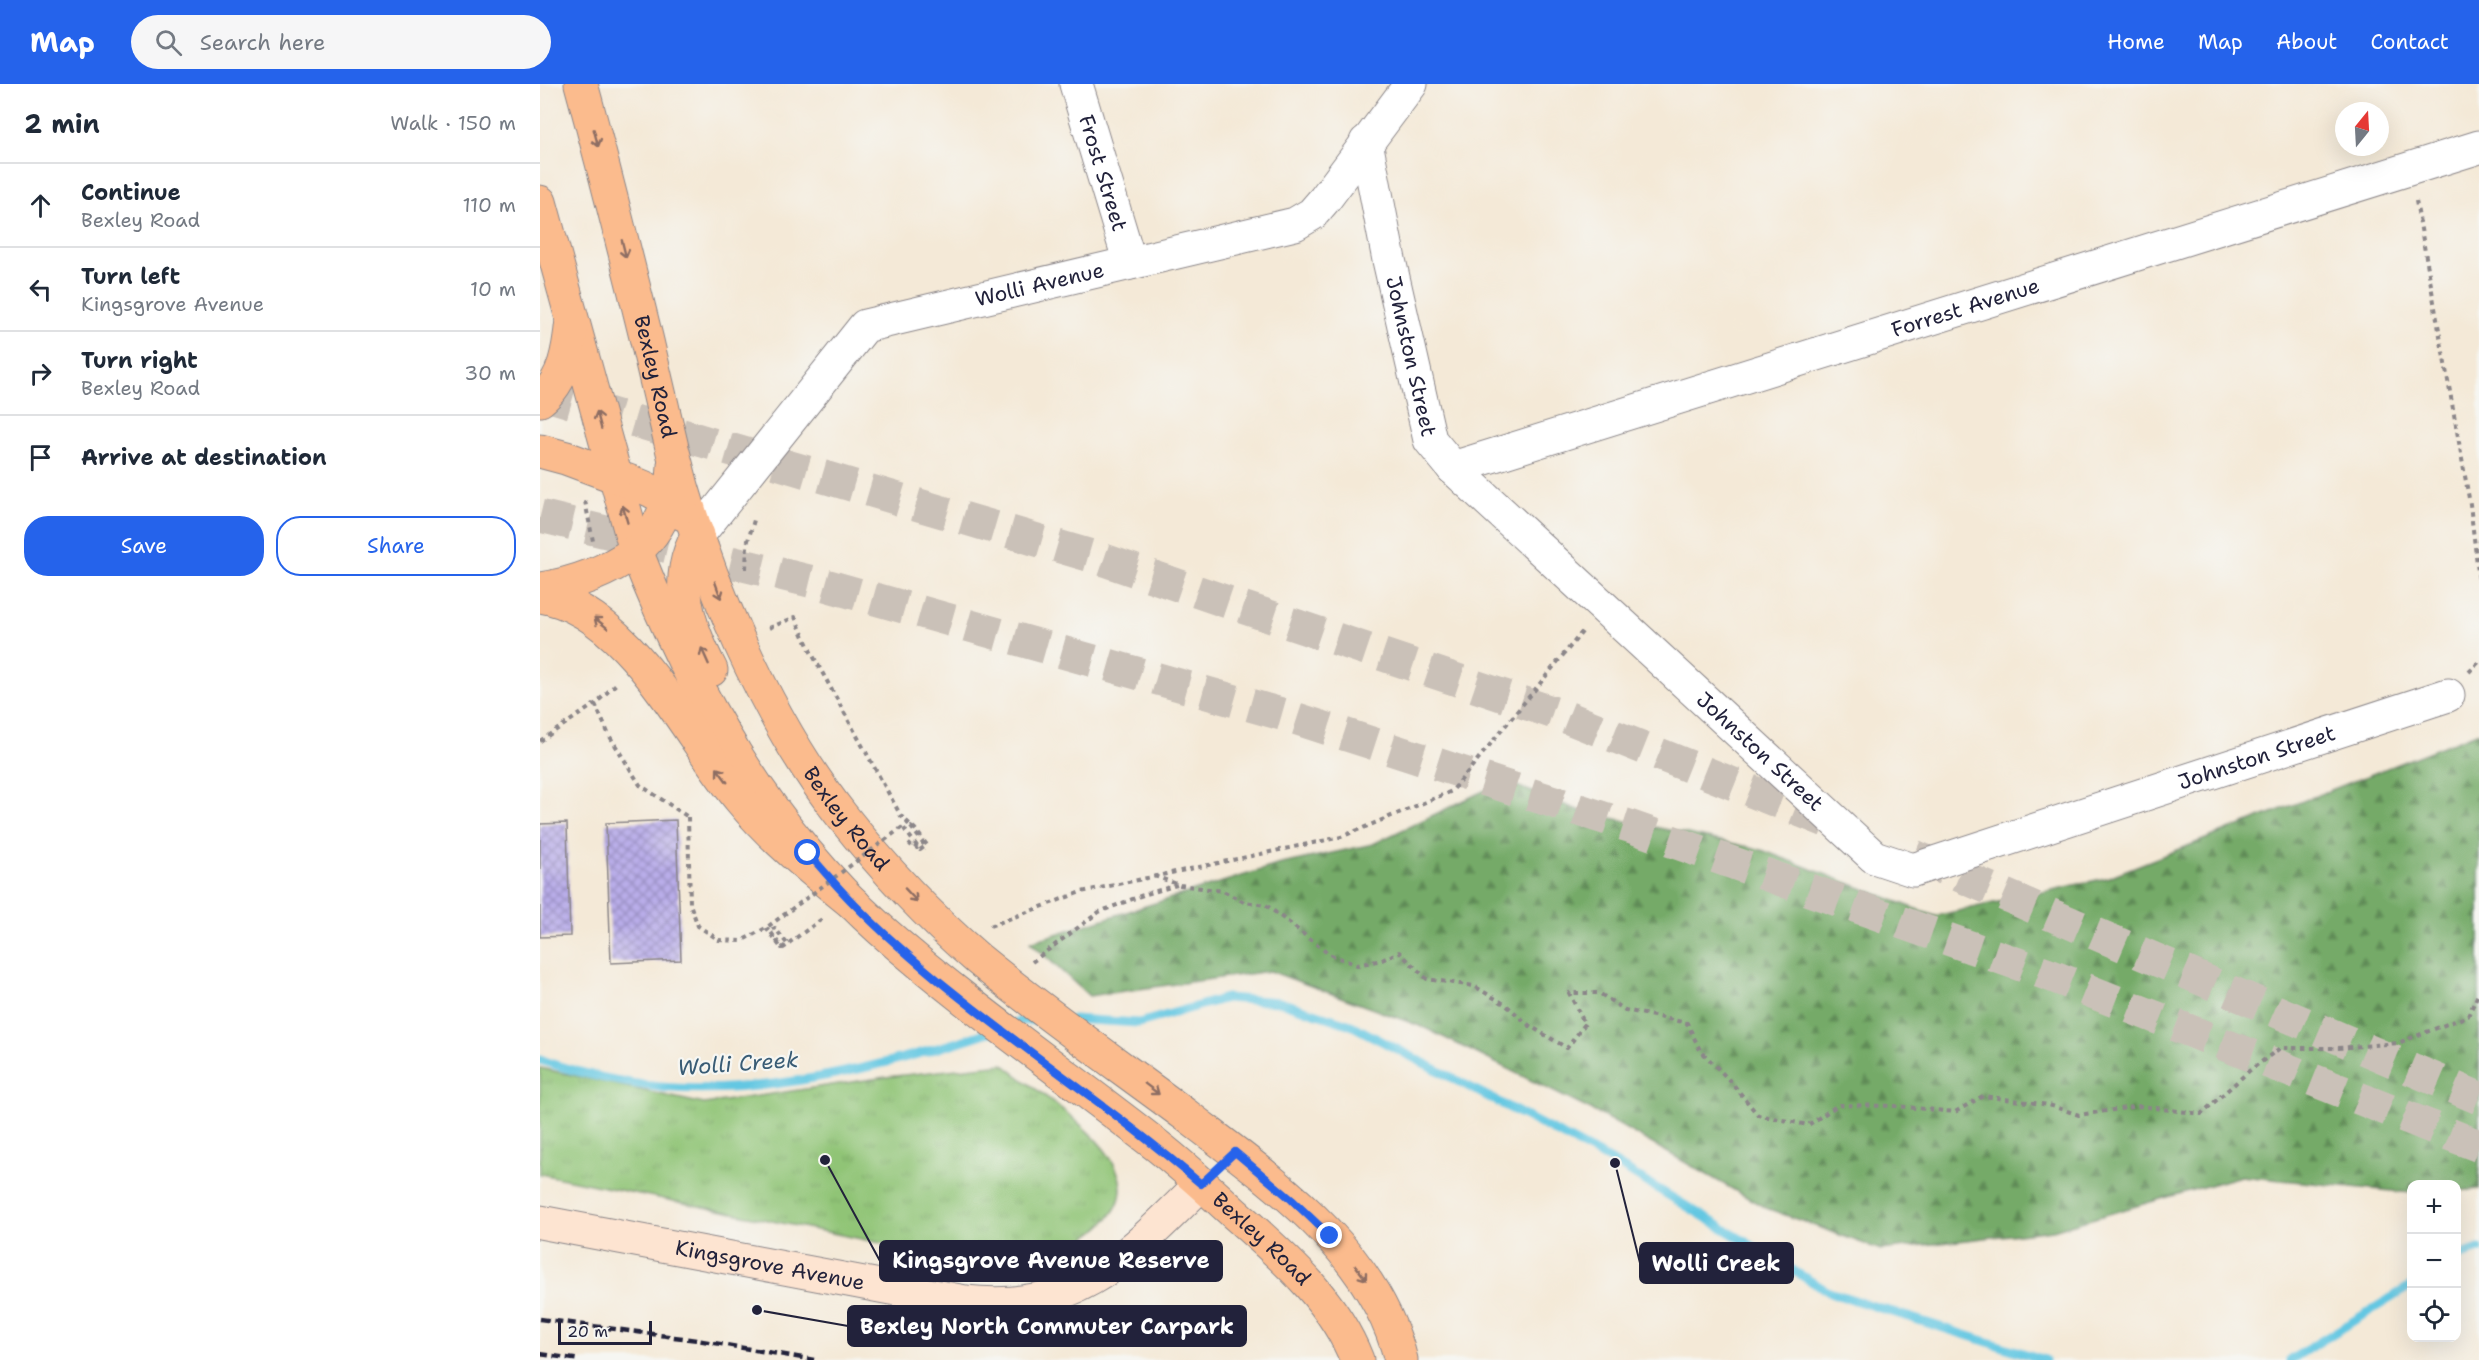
<!DOCTYPE html>
<html lang="en">
<head>
<meta charset="utf-8">
<style>
	body { margin:0; font-family:"Shantell Sans",sans-serif; background:#f6f6f7; color:#1f2937 }
	.controls { position:absolute; right:18px; bottom:18px; display:grid; overflow:hidden; border-radius:12px; box-shadow:0 6px 24px #0002 }
	.controls button { width:54px; height:54px; display:grid; place-items:center; padding:0; border:0; border-bottom:2px solid #e0e1e3; background:#fff; color:#1f2937; font:30px sans-serif }
	.compass { position:absolute; left:1795px; top:18px; width:54px; height:54px; border-radius:50%; background:#fff; box-shadow:0 6px 24px #0002; rotate:18deg }
	.scale { position:absolute; left:18px; bottom:15px; width:94px; box-sizing:border-box; padding-left:6px; border:3px solid #22223b; border-top:0; font-size:16px; line-height:21px; white-space:nowrap; color:#22223b; -webkit-text-stroke:4px #f6f6f2; paint-order:stroke }
	.stop { position:absolute; width:18px; height:18px; margin:-14px; border:4px solid #2563eb; border-radius:50%; background:#fff }
	.stop.end { background:#2563eb; border-color:#fff; box-shadow:0 2px 6px #0008 }
	.list { margin:0; padding:0; list-style:none }
	h2 { display:flex; justify-content:space-between; align-items:center; height:78px; margin:0; padding:0 24px; font-size:26px }
	h2 small { font-size:20px; font-weight:400; color:#747a83 }
	.list li { display:grid; grid-template-columns:39px 1fr auto; gap:18px; align-items:center; box-sizing:border-box; height:84px; padding:0 24px; border-top:2px solid #e0e1e3 }
	.list b { display:block; font-size:22px; white-space:nowrap }
	.list p { margin:0; font-size:20px; white-space:nowrap; color:#747a83 }
	.list em { font-size:20px; font-style:normal; color:#747a83 }
	.actions { display:flex; gap:12px; padding:18px 24px }
	.actions a { flex:1; padding:14px 0; border:2px solid #2563eb; border-radius:24px; text-align:center; font-size:21px; color:#2563eb }
	.actions .main { background:#2563eb; color:#fff }
	.icon { flex:none; width:33px; height:33px; fill:none; stroke:currentColor; stroke-width:2; stroke-linecap:round; stroke-linejoin:round }
	.map { position:relative; flex:none; width:1939px; height:1276px; overflow:hidden }
	header { display:flex; align-items:center; gap:36px; box-sizing:border-box; height:84px; padding:0 30px; background:#2563eb; color:#fff }
	header strong { font-size:28px }
	nav { display:flex; gap:33px; margin-inline-start:auto; font-size:21px }
	.search { width:420px; height:54px; background:#f6f6f7; display:flex; align-items:center; gap:15px; box-sizing:border-box; padding:0 21px; border-radius:33px; color:#747a83; font-size:22px }
	main { display:flex }
	aside { flex:1; background:#fff }
	.map>svg:first-child { display:block }
</style>
</head>
<body>
<header>
<strong>Map</strong>
<div class="search"><svg class="icon" aria-label="search" viewBox="0 0 24 24"><circle cx="10" cy="10" r="6"/><path d="M15 15l6 6"/></svg>Search here</div>
<nav><a>Home</a><a>Map</a><a>About</a><a>Contact</a></nav>
</header>
<main>
<aside>
<h2>2 min<small>Walk · 150 m</small></h2>
<ul class="list">
<li><svg class="icon" aria-label="ahead" viewBox="0 0 24 24"><path d="M12 20V5M6 11l6-6 6 6"/></svg><div><b>Continue</b><p>Bexley Road</p></div><em>110 m</em></li>
<li><svg class="icon" aria-label="left" viewBox="0 0 24 24"><path d="M17 20v-9H6M10 6l-5 5 5 5"/></svg><div><b>Turn left</b><p>Kingsgrove Avenue</p></div><em>10 m</em></li>
<li><svg class="icon" aria-label="right" viewBox="0 0 24 24"><path d="M7 20v-9h11M14 6l5 5-5 5"/></svg><div><b>Turn right</b><p>Bexley Road</p></div><em>30 m</em></li>
<li><svg class="icon" aria-label="arrive" viewBox="0 0 24 24"><path d="M6 21V4h12l-3 4 3 4H6"/></svg><div><b>Arrive at destination</b></div></li>
</ul>
<div class="actions"><a class="main">Save</a><a>Share</a></div>
</aside>
<div class="map">
<svg width="1939" height="1276" viewBox="0 0 1939 1276">
	<defs>
		<pattern id="forest-firs" width="22" height="20" patternUnits="userSpaceOnUse" patternTransform="scale(1.5)"><rect width="22" height="20" fill="#74aa67"/><path d="M5 1l3.5 6h-7zM16 11l3.5 6h-7z" fill="#5f8a56"/></pattern>
		<pattern id="park-tufts" width="24" height="20" patternUnits="userSpaceOnUse" patternTransform="scale(1.5)"><rect width="24" height="20" fill="#90c476"/><path d="M3 7l-1-3M5 7V3M7 7l1-3M15 17l-1-3M17 17v-4M19 17l1-3" fill="none" stroke="#7ca867"/></pattern>
		<pattern id="building-cross-hatch" width="8" height="8" patternUnits="userSpaceOnUse" patternTransform="scale(1.5)"><rect width="8" height="8" fill="#b9ade9"/><path d="M0 0l8 8M0 8l8-8" fill="none" stroke="#968cbe"/></pattern>
	</defs>
	<rect width="100%" height="100%" fill="#f6f6f2"/>
	<filter id="ink" filterUnits="userSpaceOnUse"><feTurbulence type="fractalNoise" baseFrequency=".0167" numOctaves="2"/><feDisplacementMap in="SourceGraphic" scale="12" xChannelSelector="R" yChannelSelector="G"/><feConvolveMatrix kernelMatrix="1 2 1 2 8 2 1 2 1" color-interpolation-filters="sRGB"/></filter>
	<filter id="wash" filterUnits="userSpaceOnUse"><feTurbulence type="fractalNoise" baseFrequency=".008" numOctaves="4" result="noise"/><feDisplacementMap in="SourceGraphic" scale="24" xChannelSelector="R" yChannelSelector="G"/><feGaussianBlur stdDeviation="1.35" result="paint"/><feColorMatrix in="noise" values="0 0 0 0 0 0 0 0 0 0 0 0 0 0 0 0 0 1.4 0 .05"/><feComposite in="paint" operator="in"/></filter>
	<g filter="url(#wash)">
		<rect width="100%" height="100%" fill="#f4e9d7"/>
		<!-- forest -->
		<path fill="url(#forest-firs)" stroke="#4b6651" stroke-width="1.5" d="M1939 648V1105L1917 1107 1916 1100H1872L1871 1109 1701 1092 1513 1146 1341 1166 1226 1124 1063 1032 885 944 730 887 549 912 490 858 737 781 833 760 964 697 1043 728 1219 765 1395 832 1566 794Z"/>
		<!-- park -->
		<path fill="url(#park-tufts)" stroke="#597358" stroke-width="1.5" d="M463 980C495 1006 538 1033 564 1065 593 1102 583 1127 548 1152 537 1161 522 1170 508 1174 484 1180 459 1179 435 1178L0 1090V984L164 1020 346 993Z"/>
		<g fill="none" stroke-linecap="round" stroke-linejoin="round">
			<!-- stream -->
			<g stroke="#64c7e2" stroke-width="9">
				<path d="M533 935 599 939 686 914 740 918 811 941 1075 1079 1289 1208 1505 1276"/>
				<path d="M471 941 481 937 501 936"/>
				<path d="M0 976C39 989 79 999 120 1003 227 1013 351 981 452 947"/>
				<path d="M1916 1173 1939 1165"/>
				<path d="M1750 1276 1872 1201"/>
			</g>
		</g>
		<g id="blocks">
			<!-- building -->
			<g fill="url(#building-cross-hatch)">
				<path d="M136 736 141 876 71 879 66 739Z"/>
				<path d="M27 739 30 852 0 853V740Z"/>
			</g>
		</g>
	</g>
	<g filter="url(#ink)">
		<use href="#blocks" fill-opacity="0" stroke="#8b8689" stroke-width="1.5"/>
		<g fill="none" stroke-linecap="round" stroke-linejoin="round">
			<!-- highway-tunnel -->
			<g stroke="#cac1b8" stroke-width="33" stroke-dasharray="33 16" stroke-linecap="butt">
				<path d="M0 309 558 474 1026 633 1301 743"/>
				<path d="M0 432 282 500 745 631 949 697 1089 742 1512 892 1939 1062"/>
				<path d="M1374 772 1939 1014"/>
			</g>
			<defs>
				<g id="street">
					<path id="s1" d="M536 0 590 179"/>
					<path id="s2" d="M826 58 849 176 890 356 913 384 1334 773 1373 786 1908 611"/>
					<path id="s3" d="M913 384 1939 63"/>
					<path id="s4" d="M158 451 325 242 755 140 772 130 785 115 871 0"/>
				</g>
				<g id="secondary">
					<path id="s5" d="M0 1138 425 1218C537 1231 588 1172 661 1100"/>
				</g>
				<g id="primary">
					<path id="s6" d="M41 0C64 84 85 168 106 253 115 291 124 330 133 368 162 487 226 636 302 732 343 784 388 832 438 875 505 930 577 980 647 1032 732 1097 834 1166 861 1276"/>
					<path id="s7" d="M0 118 96 467C153 611 224 740 340 845 427 922 523 988 615 1060 642 1081 668 1105 694 1129 742 1172 793 1214 817 1276"/>
					<path d="M74 392C101 401 124 410 143 430"/>
					<path d="M158 451C132 496 148 542 171 586"/>
					<path d="M96 467C122 444 133 415 134 381"/>
				</g>
				<g id="highway">
					<path d="M0 316C25 297 29 265 32 236"/>
					<path d="M0 367 26 374 74 392"/>
					<path d="M0 505C34 500 68 487 96 467"/>
					<path d="M0 512C89 525 146 651 200 715 233 755 273 787 314 820"/>
				</g>
			</defs>
			<!-- street casing -->
			<use href="#street" stroke="#8b8689" stroke-width="35"/>
			<!-- secondary casing -->
			<use href="#secondary" stroke="#8b8689" stroke-width="35"/>
			<!-- primary casing -->
			<use href="#primary" stroke="#8b8689" stroke-width="35"/>
			<!-- highway casing -->
			<use href="#highway" stroke="#8b8689" stroke-width="35"/>
			<!-- path -->
			<g stroke="#8b8689" stroke-width="4" stroke-dasharray="4.5 4.5" stroke-linecap="butt">
				<path d="M1876 117 1930 420 1939 497"/>
				<path d="M45 417 53 457"/>
				<path d="M206 485 207 460 214 436"/>
				<path d="M229 544 255 533 271 568 361 732 375 745 387 761 380 766 365 746 371 743 383 759 377 764 372 759 369 762"/>
				<path d="M1929 588 1939 578"/>
				<path d="M55 620 69 651 100 701 148 733"/>
				<path d="M0 657 55 620 76 600"/>
				<path d="M614 792 640 801 683 807 704 818 726 821 789 870 817 881 842 876 859 868 887 895 934 902 966 921 990 942 1027 964 1045 940 1029 909H1059L1085 926 1147 939 1160 966 1192 999 1218 1031 1268 1041 1298 1021 1356 1022 1415 1028 1443 1012 1509 1021 1539 1031 1600 1022 1661 1030 1709 987 1740 964H1798L1858 959 1928 932 1939 908"/>
				<path d="M450 842 541 808 801 753 912 707 1042 548"/>
				<path d="M226 844 242 865 248 861 235 844 230 847 242 864 282 835"/>
				<path d="M492 878 559 828 603 811 637 801"/>
			</g>
			<!-- street -->
			<use href="#street" stroke="#fff" stroke-width="33"/>
			<!-- secondary -->
			<use href="#secondary" stroke="#fde4d1" stroke-width="33"/>
			<!-- primary -->
			<use href="#primary" stroke="#fbbb8d" stroke-width="33"/>
			<!-- highway -->
			<use href="#highway" stroke="#fbbb8d" stroke-width="33"/>
			<!-- rail -->
			<g stroke="#22223b" stroke-width="4.5" stroke-dasharray="9 4.5" stroke-linecap="butt">
				<path d="M0 1235 157 1256 274 1276"/>
				<path d="M0 1270 40 1276"/>
			</g>
			<!-- path-bridge -->
			<path stroke="#8b8689" stroke-width="4" stroke-dasharray="4.5 4.5" stroke-linecap="butt" d="M148 733 150 820 158 842 179 856 201 857 226 844 368 739"/>
		</g>
		<!-- one-way arrows -->
		<defs><path id="oneway-shaft" d="M-6 0H5M1.5-3L5.5 0L1.5 3" fill="none" stroke-width="1.6" stroke-linecap="round" stroke-linejoin="round" transform="scale(1.5)"/></defs>
		<g stroke="#8e6e64">
			<use href="#oneway-shaft" transform="translate(56 54) rotate(75)"/>
			<use href="#oneway-shaft" transform="translate(84 165) rotate(76)"/>
			<use href="#oneway-shaft" transform="translate(59 336) rotate(-105)"/>
			<use href="#oneway-shaft" transform="translate(85 430) rotate(-106)"/>
			<use href="#oneway-shaft" transform="translate(178 506) rotate(70)"/>
			<use href="#oneway-shaft" transform="translate(61 539) rotate(-141)"/>
			<use href="#oneway-shaft" transform="translate(165 572) rotate(-114)"/>
			<use href="#oneway-shaft" transform="translate(182 691) rotate(-126)"/>
			<use href="#oneway-shaft" transform="translate(371 811) rotate(47)"/>
			<use href="#oneway-shaft" transform="translate(612 1005) rotate(37)"/>
			<use href="#oneway-shaft" transform="translate(821 1189) rotate(54)"/>
		</g>
	</g>
	<g fill="none" stroke-linecap="round" stroke-linejoin="round" filter="url(#ink)">
		<!-- route -->
		<path stroke="#2563eb" stroke-width="8" d="M268 769C283 786 298 804 314 820 416 924 550 1004 661 1100L695 1068 752 1116 790 1152"/>
	</g>
	<g text-anchor="middle" stroke-width="4.5" stroke-linejoin="round" paint-order="stroke">
		<!-- street labels -->
		<g font-size="21" fill="#22223b" stroke="#f6f6f2">
			<text dy="7" stroke="none"><textPath href="#s1" startOffset="93">Frost Street</textPath></text>
			<text dy="7" stroke="none"><textPath href="#s4" startOffset="447">Wolli Avenue</textPath></text>
			<text dy="7" stroke="none"><textPath href="#s3" startOffset="537">Forrest Avenue</textPath></text>
			<text dy="7" stroke="none"><textPath href="#s2" startOffset="219">Johnston Street</textPath></text>
			<text dy="7" stroke="none"><textPath href="#s6" startOffset="302">Bexley Road</textPath></text>
			<text dy="7" stroke="none"><textPath href="#s2" startOffset="759">Johnston Street</textPath></text>
			<text dy="7" stroke="none"><textPath href="#s2" startOffset="1317">Johnston Street</textPath></text>
			<text dy="7" stroke="none"><textPath href="#s6" startOffset="788">Bexley Road</textPath></text>
			<text dy="7" stroke="none"><textPath href="#s7" startOffset="1308">Bexley Road</textPath></text>
			<text dy="7" stroke="none"><textPath href="#s5" startOffset="234">Kingsgrove Avenue</textPath></text>
		</g>
		<!-- water labels -->
		<g font-size="22" font-style="italic" fill="#395c75" stroke="#f6f6f2">
			<text transform="translate(198 979) rotate(-4)" y="8">Wolli Creek</text>
		</g>
	</g>
	<!-- callouts -->
	<path fill="none" stroke="#22223b" stroke-width="2" d="M285 1076L340 1177M1075 1079L1100 1179M217 1226L308 1242"/>
	<g fill="#22223b" stroke="#f6f6f2" stroke-width="2">
		<circle cx="285" cy="1076" r="6"/>
		<circle cx="1075" cy="1079" r="6"/>
		<circle cx="217" cy="1226" r="6"/>
	</g>
	<g fill="#22223b" stroke="#22223b" stroke-width="2">
		<rect x="340" y="1157" width="342" height="40" rx="6"/>
		<rect x="1100" y="1159" width="153" height="40" rx="6"/>
		<rect x="308" y="1222" width="398" height="40" rx="6"/>
	</g>
	<g font-size="22" text-anchor="middle" font-weight="bold" fill="#fff">
		<text x="511" y="1184">Kingsgrove Avenue Reserve</text>
		<text x="1176" y="1187">Wolli Creek</text>
		<text x="507" y="1250">Bexley North Commuter Carpark</text>
	</g>
</svg>
<div class="controls">
<button>+</button>
<button>−</button>
<button><svg class="icon" aria-label="locate" viewBox="0 0 24 24"><circle cx="12" cy="12" r="6"/><path d="M12 2v4M12 18v4M2 12h4M18 12h4"/></svg></button>
</div>
<svg class="compass" viewBox="-18 -18 36 36"><path d="M0-13l5 13h-10z" fill="#e53935"/><path d="M0 13l5-13h-10z" fill="#747a83"/></svg>
<div class="scale">20 m</div>
<div class="stop" style="left:268px;top:769px"></div>
<div class="stop end" style="left:790px;top:1152px"></div>
</div>
</main>
</body>
</html>
